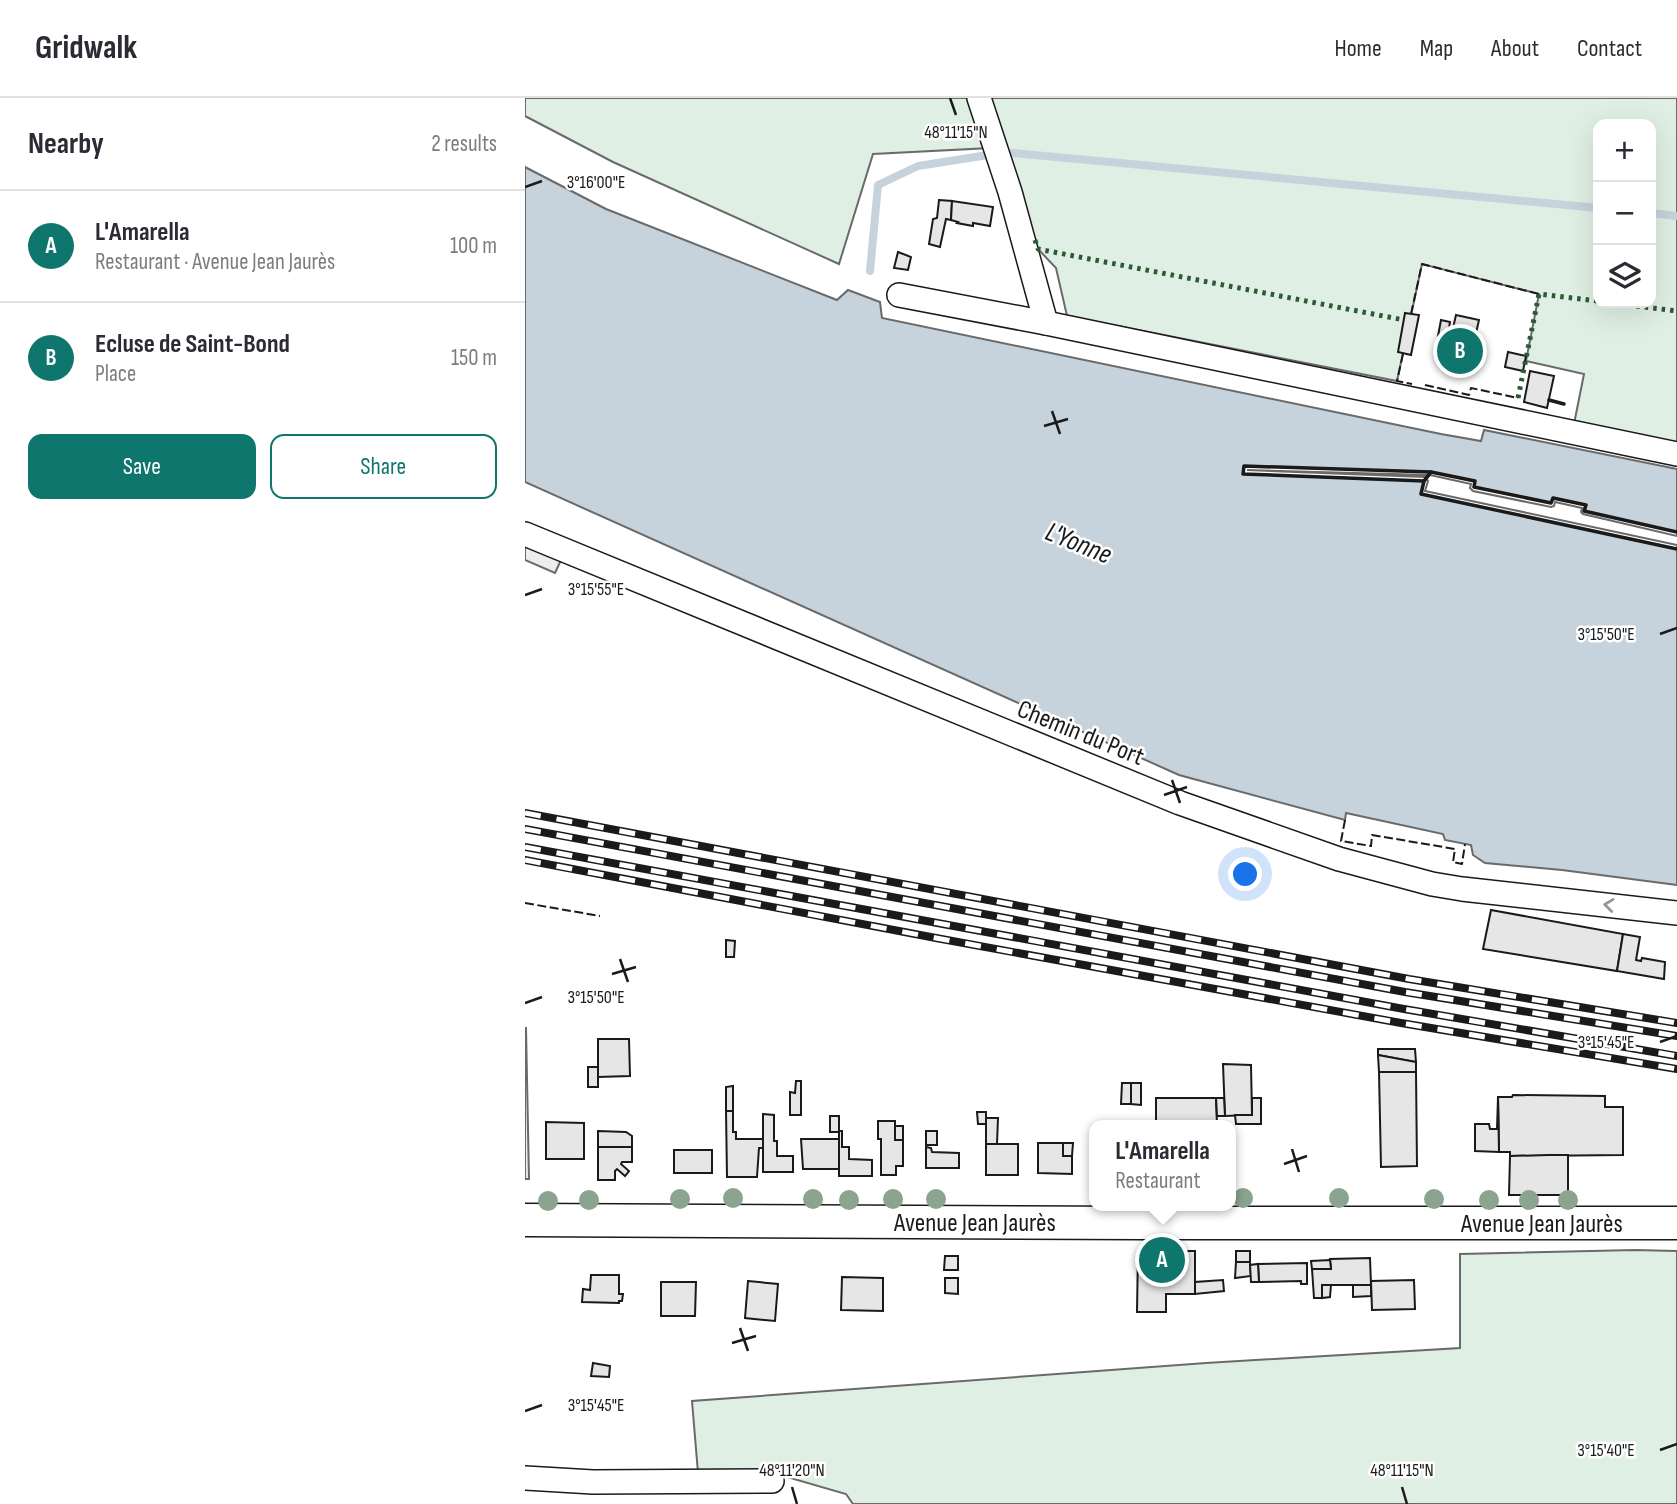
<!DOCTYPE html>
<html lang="en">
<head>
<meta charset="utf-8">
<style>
	body { margin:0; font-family:"Sofia Sans Condensed",sans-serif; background:#f7f7f7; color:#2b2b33 }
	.controls { position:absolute; right:21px; top:21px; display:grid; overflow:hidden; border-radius:14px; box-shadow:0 7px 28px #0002 }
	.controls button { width:63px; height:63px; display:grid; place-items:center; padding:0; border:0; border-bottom:2px solid #e1e1e2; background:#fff; color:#2b2b33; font:35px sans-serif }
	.you { position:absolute; left:721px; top:777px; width:24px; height:24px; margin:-18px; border:5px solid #fff; border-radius:50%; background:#1a73e8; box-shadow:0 0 0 10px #1a73e833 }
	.badge { display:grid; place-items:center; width:46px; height:46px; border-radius:50%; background:#0f766e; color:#fff; font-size:23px; font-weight:700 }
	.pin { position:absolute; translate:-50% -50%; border:4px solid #fff; box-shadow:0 2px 7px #0006 }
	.popup { position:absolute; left:564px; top:1022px; width:147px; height:91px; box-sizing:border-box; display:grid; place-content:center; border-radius:14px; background:#fff; filter:drop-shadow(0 2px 5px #0005); font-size:23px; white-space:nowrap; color:#7c7c81 }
	.popup b { font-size:26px; color:#2b2b33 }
	.popup::after { content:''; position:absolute; left:50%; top:100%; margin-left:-14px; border:14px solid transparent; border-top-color:#fff }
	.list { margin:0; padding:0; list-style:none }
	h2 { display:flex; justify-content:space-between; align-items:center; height:91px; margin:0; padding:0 28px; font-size:30px }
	h2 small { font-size:23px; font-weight:400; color:#7c7c81 }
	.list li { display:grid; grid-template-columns:46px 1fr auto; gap:21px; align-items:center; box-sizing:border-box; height:112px; padding:0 28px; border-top:2px solid #e1e1e2 }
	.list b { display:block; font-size:26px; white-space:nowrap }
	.list p { margin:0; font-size:23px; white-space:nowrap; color:#7c7c81 }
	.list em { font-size:23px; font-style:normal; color:#7c7c81 }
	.actions { display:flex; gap:14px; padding:21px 28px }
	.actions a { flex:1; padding:16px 0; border:2px solid #0f766e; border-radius:14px; text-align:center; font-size:24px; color:#0f766e }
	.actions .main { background:#0f766e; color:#fff }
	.icon { flex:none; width:38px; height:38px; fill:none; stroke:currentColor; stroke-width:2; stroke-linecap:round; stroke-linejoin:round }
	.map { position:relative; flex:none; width:1152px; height:1406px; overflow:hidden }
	header { display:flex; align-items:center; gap:42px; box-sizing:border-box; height:98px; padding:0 35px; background:#fff; border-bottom:2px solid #e1e1e2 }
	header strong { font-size:33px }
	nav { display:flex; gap:38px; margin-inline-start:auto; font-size:24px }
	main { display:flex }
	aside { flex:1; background:#fff }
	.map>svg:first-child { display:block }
</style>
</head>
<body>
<header>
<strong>Gridwalk</strong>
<nav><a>Home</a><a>Map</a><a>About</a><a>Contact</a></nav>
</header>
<main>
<aside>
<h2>Nearby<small>2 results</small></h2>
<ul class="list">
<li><span class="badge">A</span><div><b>L'Amarella</b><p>Restaurant · Avenue Jean Jaurès</p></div><em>100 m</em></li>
<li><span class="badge">B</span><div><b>Ecluse de Saint-Bond</b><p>Place</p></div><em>150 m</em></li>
</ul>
<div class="actions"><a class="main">Save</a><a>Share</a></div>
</aside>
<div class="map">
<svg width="1152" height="1406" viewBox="0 0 1152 1406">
	<rect width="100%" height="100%" fill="#fff"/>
	<!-- green -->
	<g fill="#e0efe3" stroke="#6a6a6a" stroke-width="2" fill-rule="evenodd">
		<path d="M0 0H445L465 50 348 56 314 166 88 64 0 18Z"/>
		<path d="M465 0H1152V347L1049 326 1059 276 1001 263 1014 196 897 166 872 283 542 218 531 170 513 151ZM1073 26H1126V205H1073Z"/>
		<path d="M1110 1152 1152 1153V1406H328L321 1396 238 1372 173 1375 167 1303 681 1265 935 1250V1156Z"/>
	</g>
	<!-- parking -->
	<g fill="#ededed" stroke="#6a6a6a" stroke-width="2">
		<path d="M0 448 36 462 30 475 0 462Z"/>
		<path d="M0 930H1L4 1081H0Z"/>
	</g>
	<!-- water -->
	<path fill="#c6d2dc" stroke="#6a6a6a" stroke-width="2" d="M0 69 81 111 312 202 323 192 355 204 357 220 916 336 956 343 959 332 1152 371V434L1059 413 1061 408 1028 401 1026 405 949 389V383L906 374 720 368 719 376 899 383 897 396 1152 451V787L1037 772 960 765 948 757 946 747 920 742 918 736 821 715 820 722 654 677 0 384Z"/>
	<!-- pier -->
	<path fill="#fff" stroke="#6a6a6a" stroke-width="2" d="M719 368 906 374 950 383 949 389 1026 405 1028 400 1061 407 1060 413 1152 434V438L1058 416 1056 414 1057 410 1030 404 1029 408 1026 409 948 393 945 390 946 386 905 377 722 372 900 379 903 383 900 393 1152 447V451L896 396 899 383 718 376Z"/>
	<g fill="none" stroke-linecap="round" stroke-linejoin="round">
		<!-- stream -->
		<g stroke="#c6d2dc" stroke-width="8">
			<path d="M488 55 1073 110"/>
			<path d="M1126 115 1152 118"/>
			<path d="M345 173 353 87 393 68 463 57"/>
		</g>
	</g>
	<!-- building -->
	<g fill="#e6e6e6" stroke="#1a1a1a" stroke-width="2">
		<path d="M414 102 427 103 426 122 421 121 415 149 404 146 408 121 412 120Z"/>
		<path d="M427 103 468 109 465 128 448 125V128L432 125 433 124 426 122Z"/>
		<path d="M373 154 386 159 383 172 369 170Z"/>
		<path d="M880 215 894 217 886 257 873 254Z"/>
		<path d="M931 217 954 222 951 235 928 230Z"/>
		<path d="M916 222 925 224 923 236 958 242 953 271 912 264 917 239 913 238Z"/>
		<path d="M983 254 1001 258 998 273 980 269Z"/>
		<path d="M1005 273 1029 278 1022 310 999 304Z"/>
		<path d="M966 812 1098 836 1092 873 958 851Z"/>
		<path d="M1098 836 1115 839 1111 862 1116 863 1117 860 1140 864 1139 881 1092 873Z"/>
		<path d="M201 842 210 843 209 859H201Z"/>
		<path d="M73 941H104L105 978 73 979Z"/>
		<path d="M853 951H890L891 964 853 957Z"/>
		<path d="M853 957 891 964V974H854Z"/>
		<path d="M698 966 726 967 727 1017 700 1018Z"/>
		<rect x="63" y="969" width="10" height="20"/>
		<path d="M854 974H891L892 1068 856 1069Z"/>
		<path d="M271 983H276V1017H265V994L270 995Z"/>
		<path d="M597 985H606V1006H596Z"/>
		<path d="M606 985H616V1007L606 1006Z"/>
		<path d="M208 988V1013H201V989Z"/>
		<path d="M988 997 1080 998V1009H1098V1057L985 1058V1054H974L973 999H987Z"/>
		<path d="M973 999 974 1054 950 1053V1026H964L965 1031H972Z"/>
		<path d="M631 1000H691L692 1027H631Z"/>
		<path d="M691 1000H699L700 1018H692Z"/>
		<path d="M727 1000H736V1026H711L710 1017H727Z"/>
		<path d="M201 1013H208V1034H211V1041H238V1050H234L232 1079H202Z"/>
		<path d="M452 1014H461V1026H453Z"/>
		<path d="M238 1016 249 1017V1043H252V1058H268V1074H238Z"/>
		<rect x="305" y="1018" width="9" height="16"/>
		<path d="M461 1020H473L472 1046H461Z"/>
		<path d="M353 1023H370V1042H378V1068H371V1077H356V1041H353Z"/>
		<path d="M21 1024 59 1025V1061H21Z"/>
		<rect x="370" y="1028" width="8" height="14"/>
		<path d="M73 1033 101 1034 107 1038V1049H73Z"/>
		<path d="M314 1033H317V1049H324V1061L347 1062V1078H314Z"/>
		<rect x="401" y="1033" width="11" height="14"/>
		<path d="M276 1041H314V1071H278Z"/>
		<path d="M513 1045H538V1058H547V1076L513 1075Z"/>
		<path d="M538 1045H548L547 1058H538Z"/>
		<rect x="461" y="1046" width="32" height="31"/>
		<path d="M73 1049H107V1064H97L96 1066 104 1073 100 1078 92 1071 90 1073V1082H73Z"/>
		<path d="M401 1049 406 1050 407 1054 434 1055V1070H401Z"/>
		<rect x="149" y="1052" width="38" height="23"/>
		<path d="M1024 1057H1043V1097H984L985 1058Z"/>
		<path d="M613 1153H670V1196H641V1214H612Z"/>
		<rect x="711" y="1153" width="14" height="11"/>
		<path d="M420 1158H433V1172H419Z"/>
		<path d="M845 1160 846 1187H797V1200H789L787 1171H806L805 1161Z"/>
		<path d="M805 1162 806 1171H787L786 1163Z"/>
		<path d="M711 1164H725L726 1178 710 1180Z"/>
		<path d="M782 1165V1186H776V1183L734 1184 733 1166Z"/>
		<path d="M733 1166 734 1184H726L725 1167Z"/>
		<path d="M66 1177H94V1196H98L97 1203H94V1205L57 1204 58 1191 65 1192Z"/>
		<path d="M317 1179 358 1180V1213L316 1212Z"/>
		<path d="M420 1180H433V1196L420 1195Z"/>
		<path d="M698 1182 699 1193 670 1196V1184Z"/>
		<path d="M889 1182 890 1211 847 1212 846 1183Z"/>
		<path d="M223 1183 253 1186 250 1223 220 1220Z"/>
		<path d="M136 1184H171L170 1218H136Z"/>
		<path d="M797 1187H806L805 1199 797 1200Z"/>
		<path d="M828 1187H846V1198L828 1199Z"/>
		<path d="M68 1265 85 1268 84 1279 66 1278Z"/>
	</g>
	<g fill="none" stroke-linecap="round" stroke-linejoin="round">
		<defs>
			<g id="street">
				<path d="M454 0 485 94 521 225"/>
				<path d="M374 197 521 225 1152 356"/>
				<path d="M0 436 655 705 814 761 907 786 937 791 1152 815"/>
				<path d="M0 1380 68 1384 247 1383"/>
			</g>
			<path id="secondary" d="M0 1122 619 1125H1152"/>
		</defs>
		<!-- street casing -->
		<use href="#street" stroke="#1a1a1a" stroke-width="26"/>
		<!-- secondary casing -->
		<use href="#secondary" stroke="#1a1a1a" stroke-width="35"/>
		<!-- street -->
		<use href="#street" stroke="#fff" stroke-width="23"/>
		<!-- secondary -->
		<use href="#secondary" stroke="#fff" stroke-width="32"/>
		<defs>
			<g id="rail">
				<path d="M0 715 884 881 1152 925"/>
				<path d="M0 731 880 894 1152 938"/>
				<path d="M0 749 879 911 1152 958"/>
				<path d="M0 762 411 840 876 925 1152 971"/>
			</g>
		</defs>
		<!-- rail casing -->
		<use href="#rail" stroke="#1a1a1a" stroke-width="8"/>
		<!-- rail -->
		<use href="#rail" stroke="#fff" stroke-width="5" stroke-dasharray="16" stroke-linecap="butt"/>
		<!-- hedge -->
		<g stroke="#2b5a34" stroke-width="5" stroke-dasharray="3.5 5" stroke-linecap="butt">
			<path d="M510 142 513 151 879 222"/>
			<path d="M1086 205 1152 213"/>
			<path d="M993 300 1014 196 1073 203"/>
		</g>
		<!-- fence -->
		<g stroke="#1a1a1a" stroke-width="2" stroke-dasharray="9 3.5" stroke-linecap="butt">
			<path d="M886 216 897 166 1014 196"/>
			<path d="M878 256 872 283 887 286"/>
			<path d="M900 287 944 297 946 290 993 300"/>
			<path d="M820 722 816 743 846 748 847 737 930 751 928 764 937 766 940 746"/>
			<path d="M0 805 75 818"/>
		</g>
		<!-- wall -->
		<g stroke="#1a1a1a" stroke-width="3.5">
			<path d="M1024 302 1039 306"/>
			<path d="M719 368 906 374 899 383 718 376Z"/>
			<path d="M1152 434 1059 413 1061 407 1028 400 1026 405 949 389 950 383 906 374 899 383 896 396 1152 451"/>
		</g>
	</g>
	<!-- trees -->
	<g fill="#8aa48f">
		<circle cx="208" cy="1100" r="10"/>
		<circle cx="718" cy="1100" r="10"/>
		<circle cx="814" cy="1100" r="10"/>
		<circle cx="155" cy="1101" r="10"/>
		<circle cx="288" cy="1101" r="10"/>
		<circle cx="368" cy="1101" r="10"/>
		<circle cx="411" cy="1101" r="10"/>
		<circle cx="909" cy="1101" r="10"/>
		<circle cx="64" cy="1102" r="10"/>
		<circle cx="324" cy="1102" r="10"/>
		<circle cx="964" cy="1102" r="10"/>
		<circle cx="1004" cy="1102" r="10"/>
		<circle cx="1043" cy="1102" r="10"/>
		<circle cx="23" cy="1103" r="10"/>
	</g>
	<!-- one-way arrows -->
	<defs><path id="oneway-chevron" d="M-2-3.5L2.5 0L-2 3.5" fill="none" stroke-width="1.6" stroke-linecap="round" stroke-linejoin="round" transform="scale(1.75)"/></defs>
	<use stroke="#989898" href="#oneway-chevron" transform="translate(1084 807) rotate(-173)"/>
	<!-- ticks -->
	<path fill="none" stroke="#1a1a1a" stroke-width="2.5" d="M425 0 431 17M0 89 17 83M527 313 535 336M519 328 543 321M0 497 17 491M1135 536 1152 530M647 682 655 705M639 697 662 689M95 861 103 884M87 876 111 869M0 905 17 899M1135 944 1152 938M767 1051 774 1074M759 1066 782 1058M215 1230 223 1253M207 1245 231 1238M0 1313 17 1307M1135 1352 1152 1346M267 1389 272 1406M877 1389 882 1406"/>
	<g text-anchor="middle" stroke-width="5" stroke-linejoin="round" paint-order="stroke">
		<!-- street labels -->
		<g font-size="26" fill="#1a1a1a" stroke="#fff">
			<text transform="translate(556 634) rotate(22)" y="9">Chemin du Port</text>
			<text x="450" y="1133">Avenue Jean Jaurès</text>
			<text x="1017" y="1134">Avenue Jean Jaurès</text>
		</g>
		<!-- water labels -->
		<g font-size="28" font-style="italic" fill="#1a1a1a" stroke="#fff">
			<text transform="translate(554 444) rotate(22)" y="10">L'Yonne</text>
		</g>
	</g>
	<g font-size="18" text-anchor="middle" fill="#1a1a1a" stroke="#fff" stroke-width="5" stroke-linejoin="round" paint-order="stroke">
		<text x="431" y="40">48°11'15"N</text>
		<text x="71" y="90">3°16'00"E</text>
		<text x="71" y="497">3°15'55"E</text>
		<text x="1081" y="542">3°15'50"E</text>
		<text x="71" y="905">3°15'50"E</text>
		<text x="1081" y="950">3°15'45"E</text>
		<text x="71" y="1313">3°15'45"E</text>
		<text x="1081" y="1358">3°15'40"E</text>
		<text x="267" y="1378">48°11'20"N</text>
		<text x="877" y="1378">48°11'15"N</text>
	</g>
</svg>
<div class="controls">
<button>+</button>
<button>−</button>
<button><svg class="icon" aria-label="layers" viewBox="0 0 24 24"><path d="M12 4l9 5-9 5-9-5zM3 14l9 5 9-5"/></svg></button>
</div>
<div class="you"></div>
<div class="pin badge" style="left:637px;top:1162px">A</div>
<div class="popup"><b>L'Amarella</b>Restaurant</div>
<div class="pin badge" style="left:935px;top:253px">B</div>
</div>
</main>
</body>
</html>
